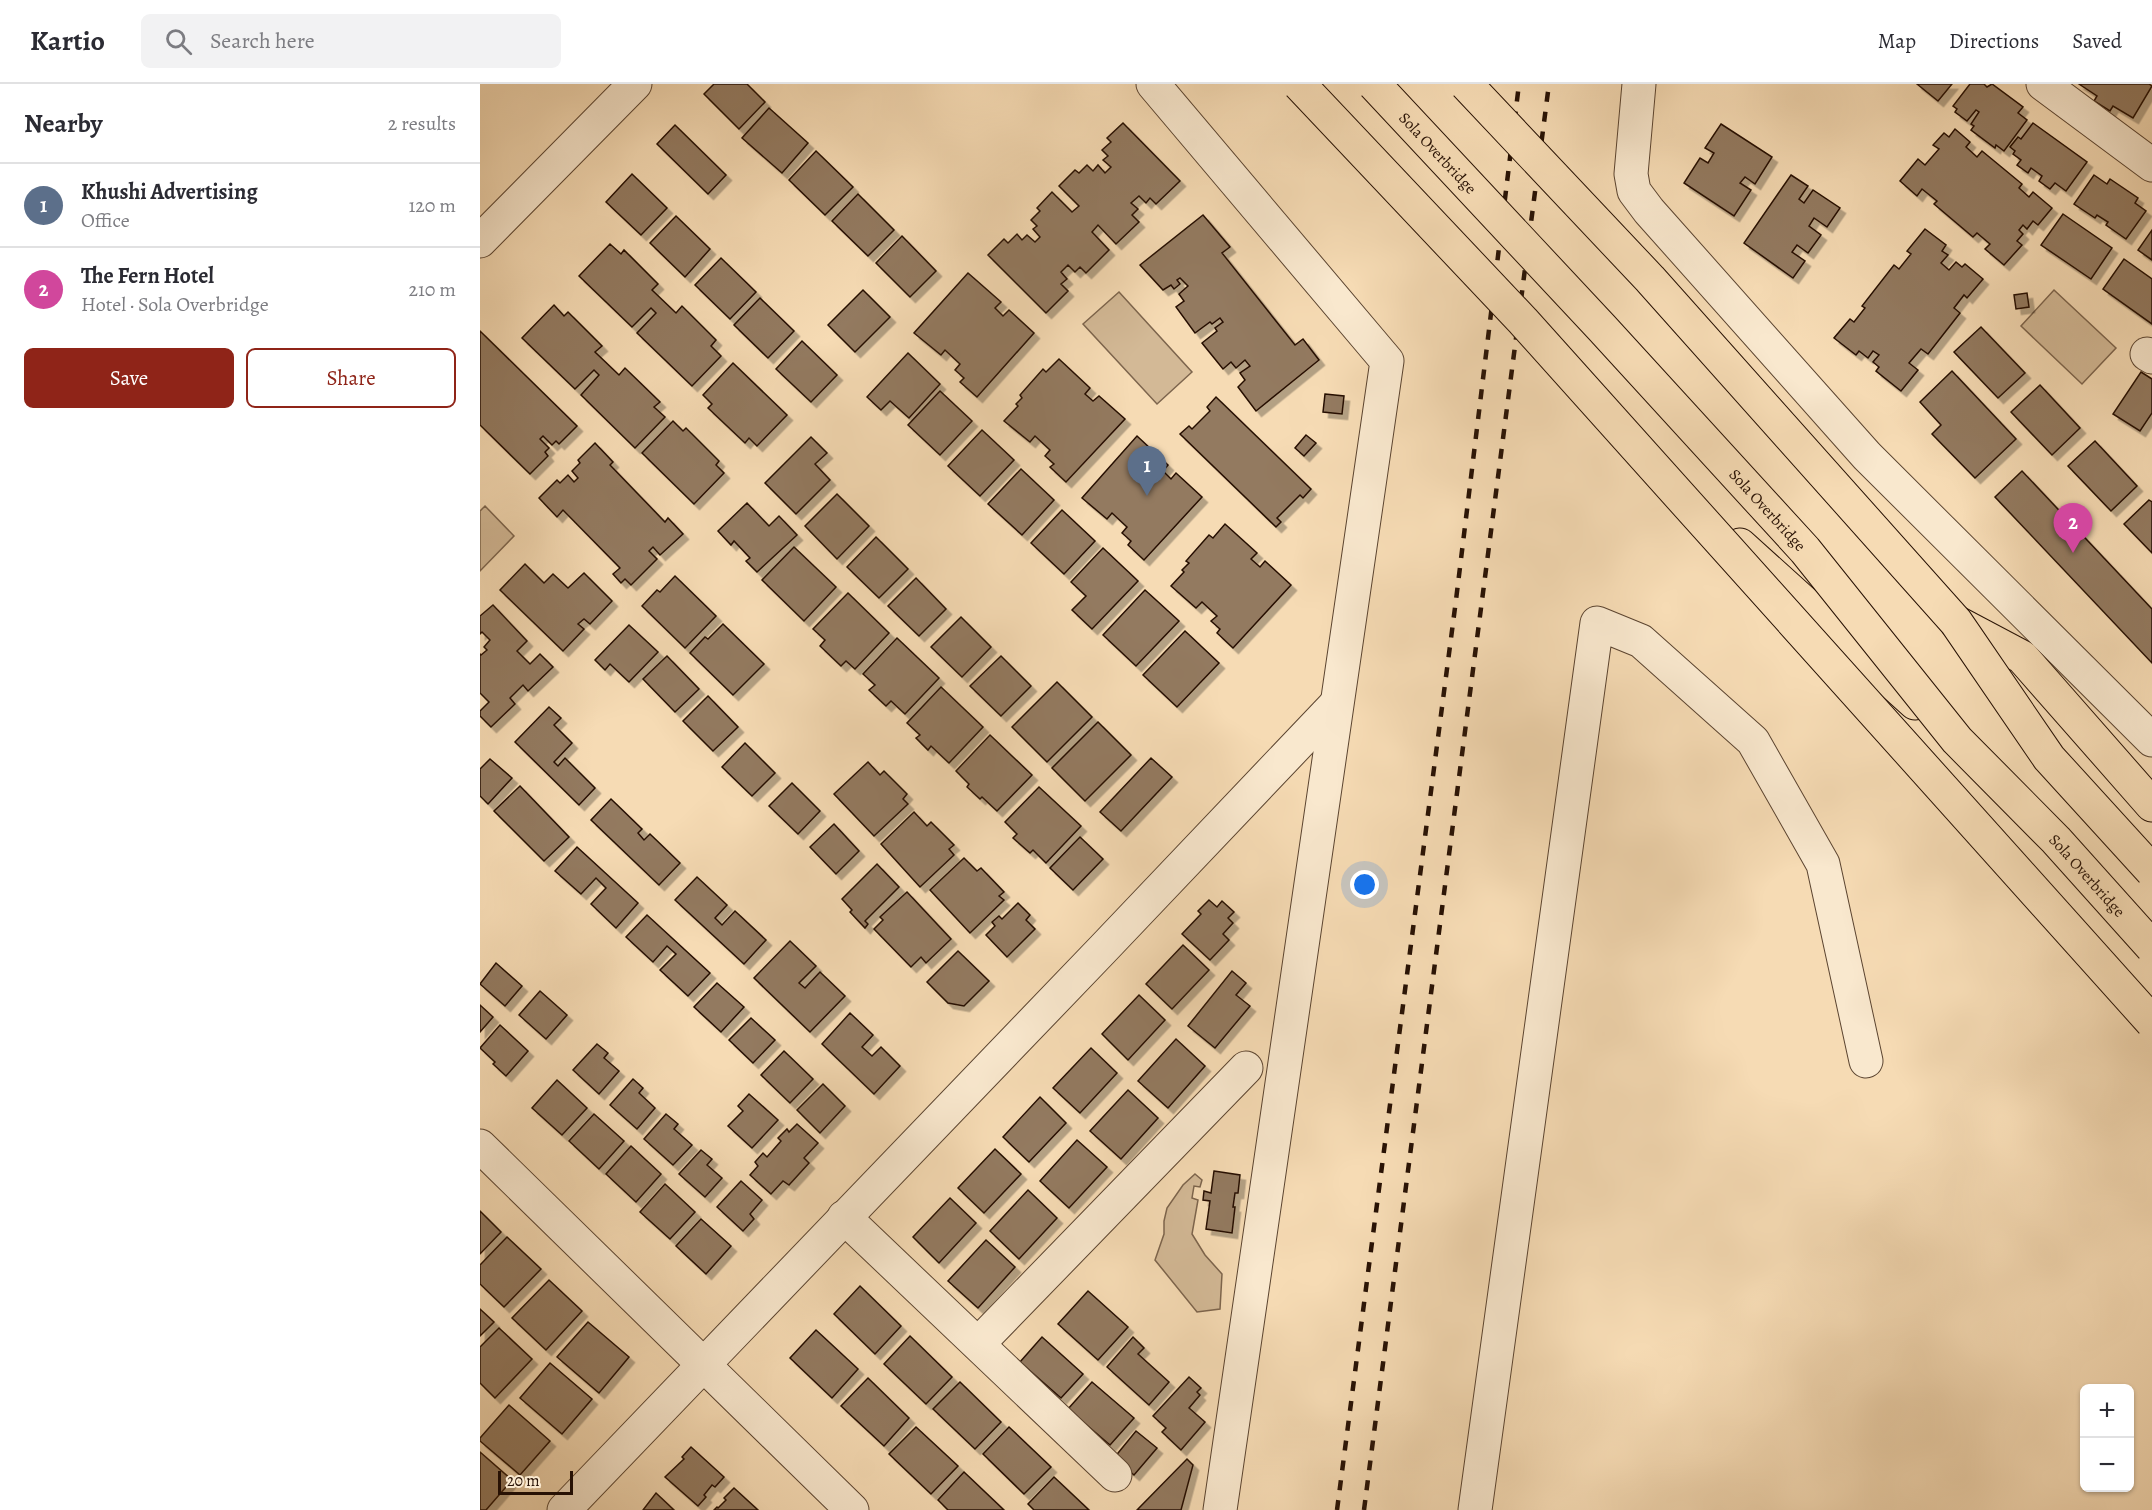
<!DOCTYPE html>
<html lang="en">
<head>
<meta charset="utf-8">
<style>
	body { margin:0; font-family:Alegreya,serif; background:#f2f2f3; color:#2b2b33 }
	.controls { position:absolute; right:18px; bottom:18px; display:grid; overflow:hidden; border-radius:9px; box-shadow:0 2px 4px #0004 }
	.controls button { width:54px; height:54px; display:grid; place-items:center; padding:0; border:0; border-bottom:2px solid #e1e1e2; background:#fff; color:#2b2b33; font:30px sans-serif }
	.scale { position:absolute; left:18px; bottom:15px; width:75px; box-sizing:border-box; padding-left:6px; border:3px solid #271104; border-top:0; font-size:16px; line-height:21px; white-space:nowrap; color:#271104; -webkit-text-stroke:4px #f9e8ce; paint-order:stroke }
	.you { position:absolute; left:885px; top:801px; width:21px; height:21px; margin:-15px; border:4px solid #fff; border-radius:50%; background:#1a73e8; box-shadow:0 0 0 9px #1a73e833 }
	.badge { display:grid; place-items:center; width:39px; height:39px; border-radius:50%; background:#8f2418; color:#fff; font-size:20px; font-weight:700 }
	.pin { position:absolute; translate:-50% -50px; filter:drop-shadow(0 2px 3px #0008) }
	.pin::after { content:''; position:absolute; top:32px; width:21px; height:18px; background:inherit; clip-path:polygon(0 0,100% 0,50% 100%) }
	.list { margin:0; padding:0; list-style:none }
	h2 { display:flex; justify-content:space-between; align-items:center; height:78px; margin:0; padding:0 24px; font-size:26px }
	h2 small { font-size:20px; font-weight:400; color:#7c7c81 }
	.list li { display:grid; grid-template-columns:39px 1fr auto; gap:18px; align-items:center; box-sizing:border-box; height:84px; padding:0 24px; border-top:2px solid #e1e1e2 }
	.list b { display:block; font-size:22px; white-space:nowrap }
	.list p { margin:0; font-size:20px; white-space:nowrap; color:#7c7c81 }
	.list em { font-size:20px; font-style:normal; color:#7c7c81 }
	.actions { display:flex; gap:12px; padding:18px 24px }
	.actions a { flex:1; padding:14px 0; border:2px solid #8f2418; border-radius:9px; text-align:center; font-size:21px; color:#8f2418 }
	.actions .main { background:#8f2418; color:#fff }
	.icon { flex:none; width:33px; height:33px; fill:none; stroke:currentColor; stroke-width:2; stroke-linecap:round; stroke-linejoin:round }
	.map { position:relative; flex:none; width:1672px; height:1426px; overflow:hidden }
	header { display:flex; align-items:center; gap:36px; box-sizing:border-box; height:84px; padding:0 30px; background:#fff; border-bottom:2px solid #e1e1e2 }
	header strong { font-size:28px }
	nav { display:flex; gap:33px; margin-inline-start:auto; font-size:21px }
	.search { width:420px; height:54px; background:#f2f2f3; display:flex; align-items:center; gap:15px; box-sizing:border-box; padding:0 21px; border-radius:9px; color:#7c7c81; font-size:22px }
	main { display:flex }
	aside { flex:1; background:#fff }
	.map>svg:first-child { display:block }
</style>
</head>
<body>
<header>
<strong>Kartio</strong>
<div class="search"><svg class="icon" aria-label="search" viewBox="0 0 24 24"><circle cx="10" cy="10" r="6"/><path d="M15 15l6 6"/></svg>Search here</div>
<nav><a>Map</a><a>Directions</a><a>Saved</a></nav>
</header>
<main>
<aside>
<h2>Nearby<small>2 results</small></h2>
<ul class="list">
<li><span class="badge" style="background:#5c6f8a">1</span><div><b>Khushi Advertising</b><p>Office</p></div><em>120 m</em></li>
<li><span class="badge" style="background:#d1479c">2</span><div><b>The Fern Hotel</b><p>Hotel · Sola Overbridge</p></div><em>210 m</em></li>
</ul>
<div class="actions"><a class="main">Save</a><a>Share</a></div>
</aside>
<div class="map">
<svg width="1672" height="1426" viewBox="0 0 1672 1426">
	<defs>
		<filter id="shadow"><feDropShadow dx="5.5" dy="5.5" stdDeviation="0" flood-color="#0004"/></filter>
	</defs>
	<rect width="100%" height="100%" fill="#f6dbb4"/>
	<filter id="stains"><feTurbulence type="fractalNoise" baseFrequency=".00333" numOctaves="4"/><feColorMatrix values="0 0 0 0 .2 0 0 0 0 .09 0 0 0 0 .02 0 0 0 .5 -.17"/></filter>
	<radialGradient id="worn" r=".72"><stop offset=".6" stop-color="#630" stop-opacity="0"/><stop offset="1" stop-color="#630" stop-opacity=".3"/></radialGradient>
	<!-- grass -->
	<g fill="#d3b996" stroke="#7d654d" stroke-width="1.5">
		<path d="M1574 206 1636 264 1602 300 1541 242Z"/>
		<path d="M639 208 712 288 677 320 603 240Z"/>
		<path d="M5 422 34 452 0 487V427Z"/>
		<path d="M715 1090 722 1096 720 1103 714 1102 712 1114 718 1116 712 1150 725 1171 742 1190 740 1225 717 1228 675 1176 684 1150V1137L687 1124 703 1101Z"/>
	</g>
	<!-- building -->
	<g fill="#937a60" stroke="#271104" stroke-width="1.5" filter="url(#shadow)">
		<path d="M234 0H267L285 18 259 45 224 10Z"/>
		<path d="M1437 0H1472L1458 17Z"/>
		<path d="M1490 0H1504L1507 3 1512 0 1543 23 1538 29 1547 36 1524 67 1516 61 1515 64 1491 46 1494 42 1491 40 1499 28 1496 26 1487 37 1475 28 1477 25 1473 22Z"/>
		<path d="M1599 0H1669L1672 2 1653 34 1633 22 1630 27 1614 17 1617 12Z"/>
		<path d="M289 24 328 59 302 89 262 54Z"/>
		<path d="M643 39 700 97 676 120 670 114 666 119 659 112 651 119 658 125 652 131 659 138 636 160 618 141 612 148 629 166 606 189 600 183 595 188 588 181 581 188 587 195 581 200 588 207 566 229 508 171 524 155 528 159 537 150 542 156 547 151 555 158 560 153 553 145 557 142 551 136 560 127 557 124 572 108 592 128 599 122 579 102 595 86 599 89 607 81 613 87 618 81 625 89 631 83 623 76 628 72 622 66 631 58 627 54Z"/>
		<path d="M1553 39 1607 78 1586 107 1575 99 1570 105 1559 97 1562 92 1551 84 1548 89 1537 81 1541 76 1533 70 1535 67 1530 63 1538 53 1541 55Z"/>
		<path d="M1241 40 1292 73 1275 100 1265 93 1260 99 1271 106 1254 132 1204 99 1220 74 1228 79 1234 69 1225 64Z"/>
		<path d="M195 41 246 91 228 110 177 60Z"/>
		<path d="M1475 45 1490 58 1486 63 1497 73 1502 67 1542 100 1539 104 1549 113 1553 108 1572 124 1558 141 1553 137 1547 145 1543 141 1539 146 1543 150 1537 157 1542 161 1524 181 1505 165 1510 160 1497 149 1493 153 1454 120 1457 117 1442 105 1437 112 1420 97 1438 75 1445 81 1459 65 1453 61 1464 49 1469 53Z"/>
		<path d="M336 67 373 103 345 131 309 96Z"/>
		<path d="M152 90 187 124 161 151 126 118Z"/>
		<path d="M1311 91 1328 102 1319 115 1324 119 1333 106 1360 124 1347 143 1334 134 1329 142 1341 151 1328 169 1317 161 1312 168 1325 177 1313 194 1264 159Z"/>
		<path d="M1614 91 1627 100 1630 95 1658 114 1655 119 1666 127 1646 155 1626 141 1628 138 1617 131 1615 134 1594 120Z"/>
		<path d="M378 110 414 146 388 172 352 137Z"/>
		<path d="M1583 130 1632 164 1611 195 1561 161Z"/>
		<path d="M723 131 750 163 742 169 815 261 823 255 839 276 776 327 758 303 765 296 760 289 770 282 765 276 756 284 751 278 743 285 722 259 737 247 735 244 743 238 740 234 732 240 730 238 715 249 696 223 704 217 699 210 708 202 700 194 697 196 700 200 694 205 691 201 683 206 660 181Z"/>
		<path d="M196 132 230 165 205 193 170 159Z"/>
		<path d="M1445 145 1466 161 1462 167 1468 171 1461 179 1469 186 1476 178 1482 183 1485 180 1503 195 1487 214 1484 211 1474 224 1480 229 1448 270 1441 265 1429 279 1438 286 1421 307 1396 287 1399 283 1393 278 1399 271 1393 267 1388 274 1379 267 1376 271 1354 254 1370 235 1374 238 1385 224 1382 222 1414 181 1419 185 1431 170 1427 167Z"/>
		<path d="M1672 146V176L1658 166Z"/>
		<path d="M422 152 456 187 430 213 396 179Z"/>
		<path d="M130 160 141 170 144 166 178 200 172 206 196 229 202 222 236 256 231 262 241 272 212 302 157 249 176 229 171 224 152 243 99 192Z"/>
		<path d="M241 174 276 208 250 235 215 201Z"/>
		<path d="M1644 175 1672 195V240L1623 205Z"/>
		<path d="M488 189 521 218 515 224 523 232 529 226 554 249 497 313 480 298 484 294 475 286 480 280 465 266 461 271 434 249Z"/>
		<path d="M383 206 410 233 375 268 348 241Z"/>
		<path d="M1547 209 1549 223 1536 225 1534 211Z"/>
		<path d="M280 214 314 247 288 274 254 241Z"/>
		<path d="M74 221 84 232 88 228 122 262 115 268 139 291 145 284 180 318 174 323 185 333 155 364 101 311 119 291 114 286 95 305 42 254Z"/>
		<path d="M1501 243 1545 289 1518 314 1474 268Z"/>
		<path d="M0 247 97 342 79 360 76 357 72 361 63 352 60 355 69 364 65 368 68 372 50 390 0 341Z"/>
		<path d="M322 257 357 291 331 318 296 285Z"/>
		<path d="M428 269 460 300 429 334 410 317 401 326 387 313Z"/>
		<path d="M579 275 610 304 605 310 613 317 619 312 645 335 586 398 570 383 574 380 565 372 570 366 555 352 550 358 524 337 538 322 536 320 542 314 540 311 563 285 566 288Z"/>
		<path d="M253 279 307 331 277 362 269 354 265 359 228 324 232 320 223 311Z"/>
		<path d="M1472 287 1536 355 1495 394 1452 350 1461 341 1440 318Z"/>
		<path d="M1661 288 1672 295V329L1660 347 1633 330Z"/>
		<path d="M1560 301 1600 344 1572 371 1531 328Z"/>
		<path d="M460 307 492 337 460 371 428 341Z"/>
		<path d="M845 310 864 312 862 330 843 328Z"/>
		<path d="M736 313 831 405 823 414 820 411 797 434 801 438 796 443 700 350 709 342 712 345 730 327 727 323Z"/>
		<path d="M193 337 203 347 206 344 239 377 236 381 244 389 214 420 162 369Z"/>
		<path d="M502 346 534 376 500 412 468 382Z"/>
		<path d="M826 351 836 359 824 372 815 364Z"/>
		<path d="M657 352 688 381 683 387 691 395 696 389 722 413 664 476 648 461 651 457 642 449 647 443 632 429 627 435 602 414Z"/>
		<path d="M331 353 347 369 335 380 350 396 316 430 285 399Z"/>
		<path d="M1615 357 1657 402 1631 427 1588 382Z"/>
		<path d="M115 359 133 378 130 381 185 438 188 434 203 450 180 471 173 463 169 467 177 475 151 501 145 495 141 499 133 490 140 484 83 426 77 433 59 414 77 396 80 399 88 391 94 398 98 394 92 387 100 379 98 376Z"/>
		<path d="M541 385 574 416 542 451 508 420Z"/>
		<path d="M1542 387 1672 525V579L1515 413Z"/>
		<path d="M357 410 389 442 357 475 325 442Z"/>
		<path d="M1669 416 1672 418V469L1644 440Z"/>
		<path d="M267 419 289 442 299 432 317 451 277 488 266 477 270 474 254 457 251 461 238 447Z"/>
		<path d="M582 426 615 457 584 490 551 459Z"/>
		<path d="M745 440 777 469 771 475 780 483 785 477 811 501 753 564 737 549 740 545 731 537 737 532 722 518 716 524 691 502 704 488 702 486 709 479 706 477 729 451 733 454Z"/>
		<path d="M396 453 428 485 399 514 367 483Z"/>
		<path d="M314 463 356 503 324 537 282 496Z"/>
		<path d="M623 464 658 497 612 545 592 526 606 512 591 498Z"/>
		<path d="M45 480 64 499 73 490 88 504 104 489 132 517 110 540 104 535 98 540 104 545 83 567 20 506Z"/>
		<path d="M195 492 236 532 205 564 162 522 177 506 180 508Z"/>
		<path d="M436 494 466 525 439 552 408 522Z"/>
		<path d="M665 506 699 537 656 582 623 551Z"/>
		<path d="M368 509 409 549 375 585 366 577 361 582 340 562 345 556 333 545Z"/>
		<path d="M13 521 47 557 37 567 50 580 60 570 73 583 48 607 43 601 30 614 35 620 11 643 0 632V627L9 618 0 609V570L1 571 7 566 4 563 10 556 2 548 0 550V532Z"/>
		<path d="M481 533 511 563 482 593 451 563Z"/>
		<path d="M243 540 284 580 253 611 210 569 225 553 228 555Z"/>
		<path d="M149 541 178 568 149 598 130 580 125 586 115 576Z"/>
		<path d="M705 547 739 579 697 623 663 591Z"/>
		<path d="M417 554 459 594 425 630 411 617 406 622 389 606 395 601 383 590Z"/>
		<path d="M187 572 219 605 195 628 163 595Z"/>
		<path d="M521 572 551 602 521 632 490 602Z"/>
		<path d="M577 598 612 633 567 678 532 643Z"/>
		<path d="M461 603 503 643 469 679 451 662 448 666 436 654 440 651 427 639Z"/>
		<path d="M228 612 258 643 233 667 203 637Z"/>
		<path d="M69 623 81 634 74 641 92 659 74 678 78 682 85 674 115 704 99 721 35 658Z"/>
		<path d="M618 638 651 671 605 717 572 684Z"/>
		<path d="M510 651 552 691 517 727 502 713 500 715 487 703 489 700 476 687Z"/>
		<path d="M265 659 295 689 272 712 242 683Z"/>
		<path d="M671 674 692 693 641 747 620 728Z"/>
		<path d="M10 675 32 694 8 720 0 712V685Z"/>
		<path d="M388 678 400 691 404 687 427 710 423 715 428 720 394 752 354 710Z"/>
		<path d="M312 699 340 727 318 750 289 722Z"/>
		<path d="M40 702 89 753 64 777 14 727Z"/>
		<path d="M559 703 601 742 566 779 553 766 550 769 533 754 537 750 525 738Z"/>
		<path d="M131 715 162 745 158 749 164 756 170 750 200 779 179 801 111 736Z"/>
		<path d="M434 728 447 742 451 738 474 761 469 765 474 771 440 803 401 760Z"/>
		<path d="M354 740 379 767 356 790 330 763Z"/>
		<path d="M600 753 623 775 593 806 570 784Z"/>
		<path d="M97 763 158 819 136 844 111 820 126 804 116 794 101 810 75 787Z"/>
		<path d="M484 774 497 787 501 784 524 808 519 812 524 816 490 849 450 806Z"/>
		<path d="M397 780 419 803 385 837 388 840 385 844 370 828 372 826 362 815Z"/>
		<path d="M217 793 247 821 235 834 242 841 255 827 286 856 264 880 195 816Z"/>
		<path d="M427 808 471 855 446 879 441 873 431 883 394 845 403 836 400 833Z"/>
		<path d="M729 816 737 823 742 817 754 828 748 834 753 839 743 850 749 856 730 876 702 850 721 830 718 827Z"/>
		<path d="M538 819 550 831 546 836 555 845 527 873 506 851 515 842 512 838 519 832 522 835Z"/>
		<path d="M167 831 230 889 208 912 180 886 196 870 187 862 173 878 146 853Z"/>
		<path d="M310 857 336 882 319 899 325 904 340 888 365 912 330 948 274 894Z"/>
		<path d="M703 861 729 886 692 925 666 900Z"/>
		<path d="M478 867 509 897 484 922 468 919 447 898Z"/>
		<path d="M16 879 42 902 25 922 0 900Z"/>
		<path d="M752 887 766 899 756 911 770 922 735 964 708 942Z"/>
		<path d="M237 899 264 923 241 948 214 923Z"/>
		<path d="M60 907 87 931 66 955 39 931Z"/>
		<path d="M659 911 685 936 648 976 622 950Z"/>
		<path d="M0 921 13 933 0 948Z"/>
		<path d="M370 929 393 951 382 963 392 972 401 963 420 982 394 1010 342 960Z"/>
		<path d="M271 934 295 956 273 979 249 956Z"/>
		<path d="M20 941 48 967 26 992 13 980 15 978 0 964Z"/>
		<path d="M696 955 725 982 688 1024 658 997Z"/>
		<path d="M117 960 128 969 124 974 139 987 119 1010 93 986Z"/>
		<path d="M611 964 637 989 600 1029 573 1004Z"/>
		<path d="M304 967 333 995 310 1019 281 991Z"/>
		<path d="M153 995 163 1004 159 1009 175 1024 157 1045 130 1021Z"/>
		<path d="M77 996 107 1024 82 1051 52 1024Z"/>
		<path d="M343 1000 365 1022 340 1049 317 1026Z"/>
		<path d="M648 1006 678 1034 641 1075 610 1047Z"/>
		<path d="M269 1010 298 1036 272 1064 248 1042 263 1027 258 1022Z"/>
		<path d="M560 1013 586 1039 549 1078 523 1053Z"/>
		<path d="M114 1030 144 1057 119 1085 89 1057Z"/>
		<path d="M186 1030 198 1040 194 1045 212 1061 193 1081 164 1055Z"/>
		<path d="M317 1040 338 1059 324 1074 329 1079 309 1101 303 1097 291 1110 270 1091 278 1082 275 1078 283 1069 287 1073 301 1057 298 1054 307 1045 309 1048Z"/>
		<path d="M597 1056 627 1083 589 1124 560 1097Z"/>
		<path d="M151 1062 181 1090 156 1118 126 1090Z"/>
		<path d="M515 1065 541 1090 504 1129 478 1104Z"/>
		<path d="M221 1066 232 1075 227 1081 242 1094 225 1113 199 1090Z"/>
		<path d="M734 1087 760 1091 758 1109H755L753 1123H755L752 1149 726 1145 730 1117 723 1116 724 1107 731 1109Z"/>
		<path d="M261 1097 282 1116 270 1130 274 1135 263 1147 237 1123Z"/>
		<path d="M185 1100 215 1128 190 1155 160 1128Z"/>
		<path d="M548 1106 577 1134 539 1175 510 1147Z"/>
		<path d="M470 1114 496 1139 459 1179 433 1153Z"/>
		<path d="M0 1127 21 1148 0 1170Z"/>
		<path d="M221 1135 251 1162 226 1190 196 1162Z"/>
		<path d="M27 1153 61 1185 24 1223 0 1200V1181Z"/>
		<path d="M506 1156 535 1183 498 1224 468 1197Z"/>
		<path d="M69 1196 102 1227 66 1266 32 1234Z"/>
		<path d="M380 1202 421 1242 395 1270 354 1230Z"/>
		<path d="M608 1207 648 1243 618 1276 578 1240Z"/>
		<path d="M0 1225 14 1238 0 1252Z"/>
		<path d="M108 1238 149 1273 119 1309 77 1273Z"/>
		<path d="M19 1244 52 1275 15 1314 0 1299V1263Z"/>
		<path d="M336 1246 378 1285 352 1314 310 1274Z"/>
		<path d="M430 1252 472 1293 446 1320 404 1280Z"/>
		<path d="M562 1253 603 1290 581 1314 540 1278Z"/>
		<path d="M653 1253 664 1264 658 1270 689 1298 669 1321 627 1283Z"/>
		<path d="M70 1279 112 1315 82 1350 40 1314Z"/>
		<path d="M709 1293 721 1304 717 1308 720 1311 709 1324 725 1338 701 1366 682 1348 686 1344 673 1332Z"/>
		<path d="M388 1294 429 1334 404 1362 361 1322Z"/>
		<path d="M480 1298 521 1338 495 1365 453 1325Z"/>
		<path d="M612 1298 654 1334 630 1361 588 1325Z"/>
		<path d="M29 1321 70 1357 40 1391 0 1357V1354Z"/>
		<path d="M436 1343 478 1382 451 1410 409 1370Z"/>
		<path d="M529 1343 571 1383 544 1410 503 1370Z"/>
		<path d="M656 1347 677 1364 654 1391 634 1374Z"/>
		<path d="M211 1363 244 1393 235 1403 232 1401 224 1411 226 1413 218 1422 185 1393 204 1375 202 1373Z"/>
		<path d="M0 1368 32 1396 6 1426H0Z"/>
		<path d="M707 1375 713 1381 701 1426H657Z"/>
		<path d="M484 1388 524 1426H468L458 1416Z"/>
		<path d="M574 1393 609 1426H554L548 1420Z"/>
		<path d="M254 1404 278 1426H234L237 1423 238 1424 246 1416 244 1414Z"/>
		<path d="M176 1409 194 1426H163Z"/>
	</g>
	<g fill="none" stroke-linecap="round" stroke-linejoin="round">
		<defs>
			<g id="minor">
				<path d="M673 0 907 277 740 1426"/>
				<path d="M1159 0 1151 90 1154 107 1169 127 1387 372 1672 656"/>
				<path d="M1563 0 1672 81"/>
				<path d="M0 157 155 0"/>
				<path d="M1667 270 1672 273"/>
				<path d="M0 1062 372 1426"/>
				<path d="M364 1133 635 1391"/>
				<path d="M498 1260 766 984"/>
				<path d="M84 1426 623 865 856 620"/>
				<path d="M995 1426 1117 539 1161 557 1273 657 1343 780 1386 977"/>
			</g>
			<path id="major" d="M1476 538 1542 573 1672 721"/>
			<path id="highway" d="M1260 461 1435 619"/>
		</defs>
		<!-- minor casing -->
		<use href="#minor" stroke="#5b4430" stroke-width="35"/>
		<!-- major casing -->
		<use href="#major" stroke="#271104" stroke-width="35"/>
		<!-- highway casing -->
		<use href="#highway" stroke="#271104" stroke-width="35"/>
		<!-- minor -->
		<use href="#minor" stroke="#f9e8ce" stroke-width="33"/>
		<!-- major -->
		<use href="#major" stroke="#f6dbb4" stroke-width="33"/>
		<!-- highway -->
		<use href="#highway" stroke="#f6dbb4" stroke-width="33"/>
		<!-- rail -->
		<g stroke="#271104" stroke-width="4.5" stroke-dasharray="10 10" stroke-linecap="butt">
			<path d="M857 1426 976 516 1039 0"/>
			<path d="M884 1426 1069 0"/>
		</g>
		<defs>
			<path id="major-bridge" d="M819 0 1043 237 1672 938"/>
			<g id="highway-bridge">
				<path id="s1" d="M894 0 1122 244 1325 466 1477 656 1576 756 1672 863"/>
				<path d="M986 0 1170 195 1476 538 1569 674 1672 787"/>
			</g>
		</defs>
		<!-- major-bridge casing -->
		<use href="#major-bridge" stroke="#271104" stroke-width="35" stroke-linecap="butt"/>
		<!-- highway-bridge casing -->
		<use href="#highway-bridge" stroke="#271104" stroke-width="35" stroke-linecap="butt"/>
		<!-- major-bridge -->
		<use href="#major-bridge" stroke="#f6dbb4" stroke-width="33"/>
		<!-- highway-bridge -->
		<use href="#highway-bridge" stroke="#f6dbb4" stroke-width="33"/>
	</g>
	<g text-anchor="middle" stroke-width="6" stroke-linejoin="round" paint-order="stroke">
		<!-- street labels -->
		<g font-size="16" fill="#271104" stroke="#f9e8ce">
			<text dy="6" stroke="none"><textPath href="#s1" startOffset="94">Sola Overbridge</textPath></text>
			<text dy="6" stroke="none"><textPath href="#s1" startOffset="580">Sola Overbridge</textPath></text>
			<text dy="6" stroke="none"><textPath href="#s1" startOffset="1066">Sola Overbridge</textPath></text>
		</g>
	</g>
	<rect width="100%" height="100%" filter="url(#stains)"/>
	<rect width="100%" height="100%" fill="url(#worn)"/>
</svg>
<div class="controls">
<button>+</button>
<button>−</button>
</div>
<div class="scale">20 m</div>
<div class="you"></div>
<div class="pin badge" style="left:667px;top:412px;background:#5c6f8a">1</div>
<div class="pin badge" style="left:1593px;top:469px;background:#d1479c">2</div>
</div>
</main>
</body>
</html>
